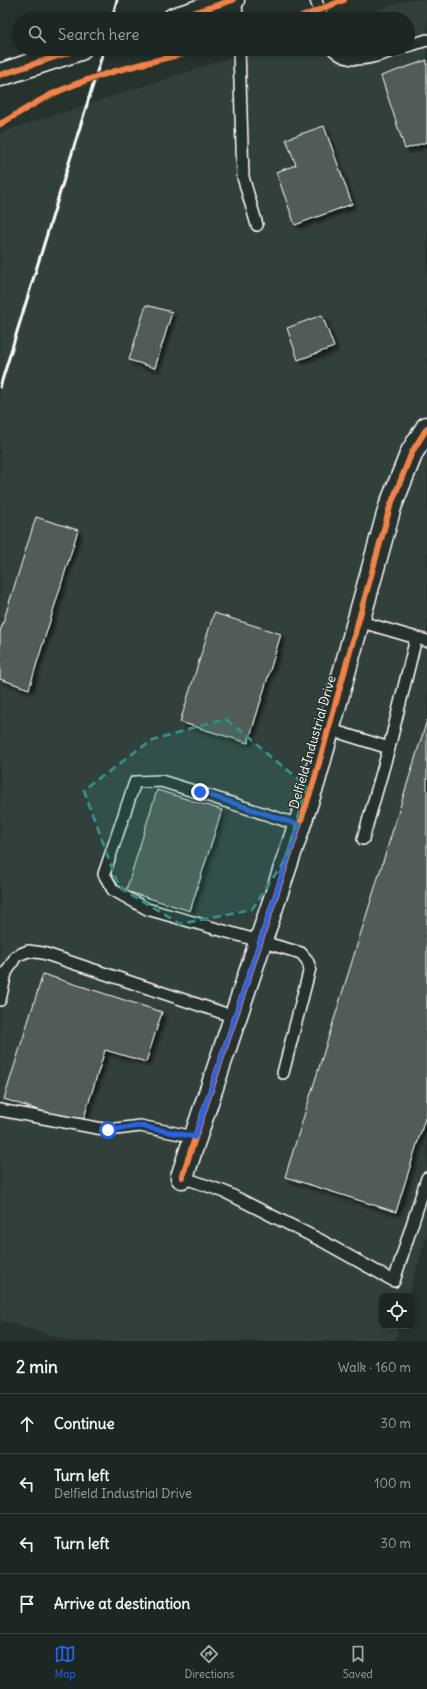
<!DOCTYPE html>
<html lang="en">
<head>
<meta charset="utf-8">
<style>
	body { margin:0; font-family:Delius,sans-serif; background:#29322f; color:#f1f3f6 }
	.controls { position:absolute; right:12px; bottom:12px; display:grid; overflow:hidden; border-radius:8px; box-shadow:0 2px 6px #0003 }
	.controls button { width:36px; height:36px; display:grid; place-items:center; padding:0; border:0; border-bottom:1px solid #3a4340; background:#1c2622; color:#f1f3f6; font:20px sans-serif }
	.stop { position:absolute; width:12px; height:12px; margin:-9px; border:3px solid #2563eb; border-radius:50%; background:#fff }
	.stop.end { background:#2563eb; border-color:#fff; box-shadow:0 1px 4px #0008 }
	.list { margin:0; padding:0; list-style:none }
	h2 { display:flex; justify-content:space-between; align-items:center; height:52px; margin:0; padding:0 16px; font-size:17px }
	h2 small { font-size:13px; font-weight:400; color:#a0a5a5 }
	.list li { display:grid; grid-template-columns:26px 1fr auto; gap:12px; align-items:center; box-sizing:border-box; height:60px; padding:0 16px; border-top:1px solid #3a4340 }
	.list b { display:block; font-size:15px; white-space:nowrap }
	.list p { margin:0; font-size:13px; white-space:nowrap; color:#a0a5a5 }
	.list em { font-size:13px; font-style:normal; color:#a0a5a5 }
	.icon { flex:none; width:22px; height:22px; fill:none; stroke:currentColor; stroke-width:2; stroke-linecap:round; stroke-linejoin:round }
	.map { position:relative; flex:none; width:427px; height:1341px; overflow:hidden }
	.search { position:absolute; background:#1c2622; box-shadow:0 2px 6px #0003; left:12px; right:12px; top:12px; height:44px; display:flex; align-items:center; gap:10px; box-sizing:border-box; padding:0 14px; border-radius:22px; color:#a0a5a5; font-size:15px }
	.sheet { height:292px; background:#1c2622 }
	nav { display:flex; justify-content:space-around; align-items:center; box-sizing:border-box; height:56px; border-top:1px solid #3a4340; background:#1c2622; font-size:11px; color:#a0a5a5 }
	nav a { display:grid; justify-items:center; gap:2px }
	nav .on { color:#2563eb }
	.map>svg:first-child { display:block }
</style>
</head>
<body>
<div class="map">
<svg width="427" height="1341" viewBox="0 0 427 1341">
	<defs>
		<filter id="shadow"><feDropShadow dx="3.5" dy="3.5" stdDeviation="2" flood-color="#0009"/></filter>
	</defs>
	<rect width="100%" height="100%" fill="#26332d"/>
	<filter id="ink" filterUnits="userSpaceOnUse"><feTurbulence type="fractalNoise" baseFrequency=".025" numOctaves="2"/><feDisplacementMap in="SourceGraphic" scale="8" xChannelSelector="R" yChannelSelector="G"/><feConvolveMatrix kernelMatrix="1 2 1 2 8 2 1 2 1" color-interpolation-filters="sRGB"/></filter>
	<g filter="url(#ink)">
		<!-- built -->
		<path fill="#333f3a" d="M408 0H427V1234L408 1296H382V1326H399L395 1341H70L0 1320V133L257 49H408V19H350Z"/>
		<!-- building -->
		<g fill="#515c57" stroke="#fff" filter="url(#shadow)">
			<path d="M427 60V142L405 149 381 76Z"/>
			<path d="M324 126 352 204 295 225 276 172 296 165 286 139Z"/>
			<path d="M146 305 172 312 155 368 129 360Z"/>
			<path d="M322 315 334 347 298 360 287 328Z"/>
			<path d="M36 517 78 530 29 689 0 679V632Z"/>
			<path d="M214 613 281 634 248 743 180 722Z"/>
			<path d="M427 720V1112L396 1212 285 1177Z"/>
			<path d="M157 790 222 810 190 911 126 891Z"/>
			<path d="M43 974 162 1012 146 1062 105 1050 82 1124 4 1099Z"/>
		</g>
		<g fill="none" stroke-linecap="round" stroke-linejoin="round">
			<defs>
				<g id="service">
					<path d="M236 0 237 19"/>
					<path d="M316 0 322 19"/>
					<path d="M408 46 427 40"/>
					<path d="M239 49 243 177 257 225"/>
					<path d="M333 49C350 68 379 55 399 49"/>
					<path d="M358 621 427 641"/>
					<path d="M328 729 389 748"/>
					<path d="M363 839 389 748 416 638"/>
					<path d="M0 1000 6 973 16 956 28 951 43 953 235 1017"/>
					<path d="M283 1073 310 968 307 960 301 953 147 909 113 890 104 874 135 782 161 781 200 793 299 825"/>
					<path d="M0 1110 108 1130 140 1126 195 1137"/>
					<path d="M182 1177 225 1192 322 1241 394 1281 427 1178"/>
				</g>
				<path id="minor" d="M182 1177 314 781 390 507 412 452 427 428"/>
				<g id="tertiary">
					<path d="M174 19 233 0"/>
					<path d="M0 75 80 49"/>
				</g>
			</defs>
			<!-- service casing -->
			<use href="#service" stroke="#fff" stroke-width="14"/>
			<!-- minor casing -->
			<use href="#minor" stroke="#fff" stroke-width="25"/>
			<!-- tertiary casing -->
			<use href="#tertiary" stroke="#fff" stroke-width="25"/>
			<!-- service -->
			<use href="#service" stroke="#26332d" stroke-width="11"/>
			<!-- minor -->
			<use href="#minor" stroke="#26332d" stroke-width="22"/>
			<!-- tertiary -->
			<use href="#tertiary" stroke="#26332d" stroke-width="22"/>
			<!-- rail -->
			<g stroke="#fff" stroke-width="3">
				<path d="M112 19 117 0"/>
				<path d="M0 387 104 49"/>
			</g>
			<defs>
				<g id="cycleway">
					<path d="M174 19 233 0"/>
					<path d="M296 19 344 0"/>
					<path d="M0 75 80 49"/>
					<path d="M0 124C20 113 38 100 59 91 105 71 155 61 203 49"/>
					<path d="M182 1177 314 781 390 507 412 452 427 428"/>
				</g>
			</defs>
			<!-- cycleway casing -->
			<use href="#cycleway" stroke="#26332d" stroke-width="8"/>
			<!-- cycleway -->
			<use href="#cycleway" stroke="#f48246" stroke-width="6"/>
		</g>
	</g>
	<g fill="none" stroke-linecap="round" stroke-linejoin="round" filter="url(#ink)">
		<!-- route -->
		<path stroke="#2563eb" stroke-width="5" d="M108 1130 140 1126 195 1137 299 825 200 792"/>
	</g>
	<!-- marked area -->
	<path fill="#338b84" fill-opacity="0.2" stroke="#338b84" stroke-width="3" stroke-dasharray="8 5" stroke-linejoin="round" d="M226 719 306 786 286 858 252 910 180 924 119 887 84 791 152 739Z"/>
	<g text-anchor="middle" stroke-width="3" stroke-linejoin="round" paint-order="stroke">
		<!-- street labels -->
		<g font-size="13" fill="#fff" stroke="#26332d">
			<text transform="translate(312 742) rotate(-74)" y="5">Delfield Industrial Drive</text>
		</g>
	</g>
</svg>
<div class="controls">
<button><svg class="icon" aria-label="locate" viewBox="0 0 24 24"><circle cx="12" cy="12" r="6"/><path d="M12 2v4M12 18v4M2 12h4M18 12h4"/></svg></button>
</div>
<div class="stop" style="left:108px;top:1130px"></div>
<div class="stop end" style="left:200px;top:792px"></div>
<div class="search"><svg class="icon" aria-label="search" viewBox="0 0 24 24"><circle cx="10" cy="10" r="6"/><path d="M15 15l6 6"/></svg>Search here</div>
</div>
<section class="sheet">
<h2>2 min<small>Walk · 160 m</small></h2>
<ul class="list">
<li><svg class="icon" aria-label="ahead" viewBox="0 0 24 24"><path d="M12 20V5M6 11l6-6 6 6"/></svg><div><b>Continue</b></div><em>30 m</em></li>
<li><svg class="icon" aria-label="left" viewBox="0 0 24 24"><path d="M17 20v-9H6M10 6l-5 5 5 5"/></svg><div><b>Turn left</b><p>Delfield Industrial Drive</p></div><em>100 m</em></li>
<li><svg class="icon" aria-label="left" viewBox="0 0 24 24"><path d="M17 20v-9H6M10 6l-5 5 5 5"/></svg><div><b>Turn left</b></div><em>30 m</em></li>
<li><svg class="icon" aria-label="arrive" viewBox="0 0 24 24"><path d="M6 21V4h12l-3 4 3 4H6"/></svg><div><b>Arrive at destination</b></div></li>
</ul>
</section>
<nav>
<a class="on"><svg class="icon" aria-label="map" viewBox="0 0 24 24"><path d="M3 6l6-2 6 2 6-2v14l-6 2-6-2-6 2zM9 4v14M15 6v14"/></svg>Map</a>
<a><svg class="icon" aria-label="directions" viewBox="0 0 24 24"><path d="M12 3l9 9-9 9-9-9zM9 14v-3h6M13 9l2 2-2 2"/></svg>Directions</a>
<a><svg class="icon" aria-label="saved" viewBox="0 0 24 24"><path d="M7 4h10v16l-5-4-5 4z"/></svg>Saved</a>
</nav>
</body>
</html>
